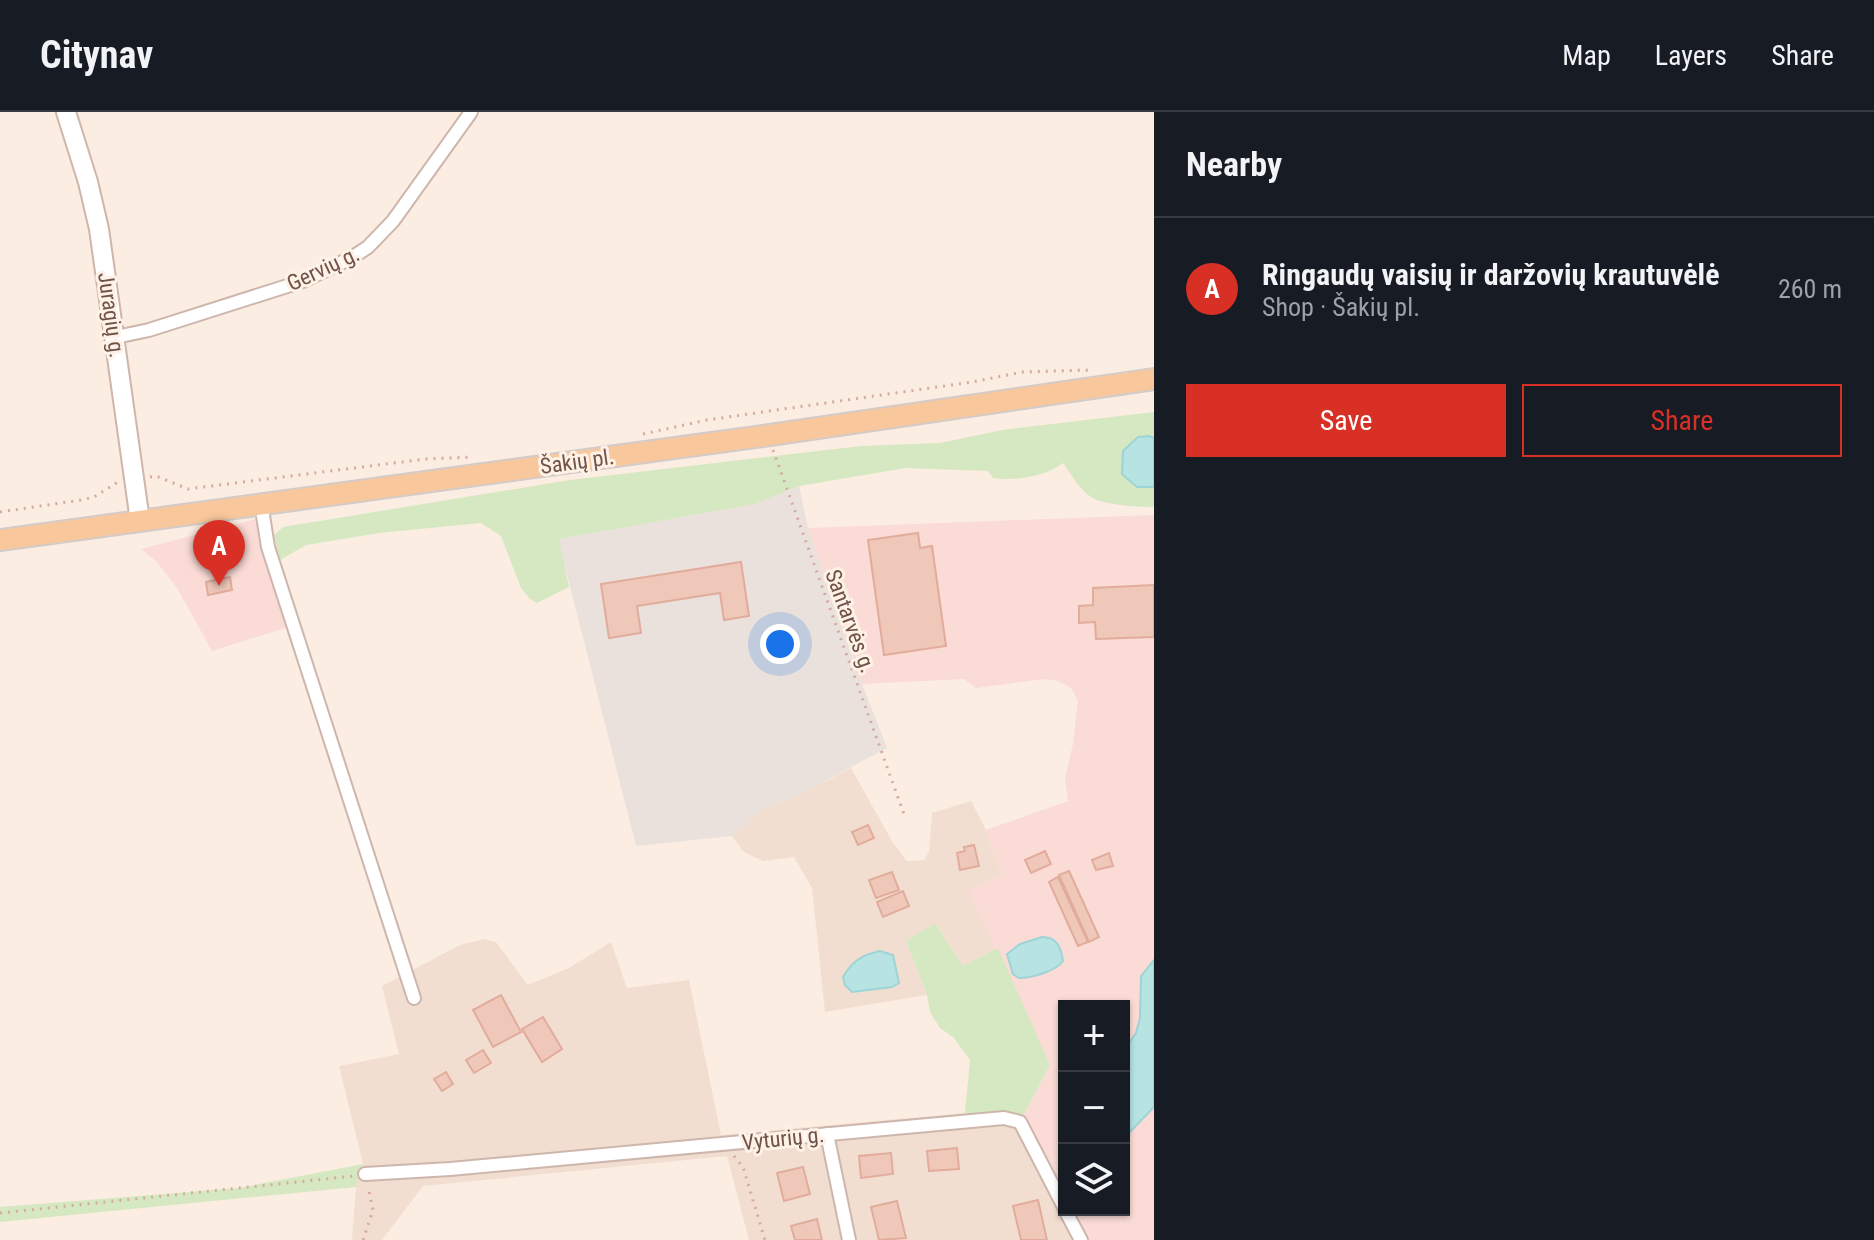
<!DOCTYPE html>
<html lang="en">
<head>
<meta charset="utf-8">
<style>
	body { margin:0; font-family:"Roboto Condensed",sans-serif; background:#20242c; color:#f1f3f6 }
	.controls { position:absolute; right:24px; bottom:24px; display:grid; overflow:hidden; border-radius:0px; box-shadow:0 2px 6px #0004 }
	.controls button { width:72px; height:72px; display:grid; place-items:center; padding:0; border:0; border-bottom:2px solid #363941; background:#171b24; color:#f1f3f6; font:40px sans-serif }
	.you { position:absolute; left:780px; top:532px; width:28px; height:28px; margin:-20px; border:6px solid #fff; border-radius:50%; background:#1a73e8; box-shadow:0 0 0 12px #1a73e833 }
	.badge { display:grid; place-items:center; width:52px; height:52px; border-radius:50%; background:#d93025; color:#fff; font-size:26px; font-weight:700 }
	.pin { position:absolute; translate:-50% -66px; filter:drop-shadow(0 2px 4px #0008) }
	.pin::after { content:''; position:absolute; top:42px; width:28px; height:24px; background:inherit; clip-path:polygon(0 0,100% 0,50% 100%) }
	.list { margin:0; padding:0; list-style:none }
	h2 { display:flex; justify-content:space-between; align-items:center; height:104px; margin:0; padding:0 32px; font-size:34px }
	h2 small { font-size:26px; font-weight:400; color:#9ea1a6 }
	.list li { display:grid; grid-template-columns:52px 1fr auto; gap:24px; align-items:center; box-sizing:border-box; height:144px; padding:0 32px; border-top:2px solid #363941 }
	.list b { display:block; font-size:30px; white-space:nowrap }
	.list p { margin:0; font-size:26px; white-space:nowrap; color:#9ea1a6 }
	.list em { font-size:26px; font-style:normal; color:#9ea1a6 }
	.actions { display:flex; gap:16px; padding:24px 32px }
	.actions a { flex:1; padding:18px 0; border:2px solid #d93025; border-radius:0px; text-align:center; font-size:28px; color:#d93025 }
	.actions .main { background:#d93025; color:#fff }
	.icon { flex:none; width:44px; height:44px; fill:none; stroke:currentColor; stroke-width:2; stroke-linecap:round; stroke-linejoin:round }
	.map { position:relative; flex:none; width:1154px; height:1128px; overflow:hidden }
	header { display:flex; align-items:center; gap:48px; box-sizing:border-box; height:112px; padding:0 40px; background:#171b24; border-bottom:2px solid #363941 }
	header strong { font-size:38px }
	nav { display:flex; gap:44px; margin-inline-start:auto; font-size:28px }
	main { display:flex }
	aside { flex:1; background:#171b24 }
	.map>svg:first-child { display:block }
</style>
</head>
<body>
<header>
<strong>Citynav</strong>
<nav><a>Map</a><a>Layers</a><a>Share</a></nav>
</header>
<main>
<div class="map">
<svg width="1154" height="1128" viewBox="0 0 1154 1128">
	<rect width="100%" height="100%" fill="#fbede1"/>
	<!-- residential -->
	<g fill="#f2ded0">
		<path d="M851 656 893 731 907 749 924 748 929 740 932 701 971 689 986 718 1002 763 969 778 998 836 963 854 935 811 906 829 927 883 825 900 812 776 794 745 763 749 744 740 732 724 764 696 793 686Z"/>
		<path d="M484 827 496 830 528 873 569 856 611 830 627 876 689 868 721 1023 965 1001 1023 1004 1064 1078V1098H1074L1090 1128H749L727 1044 423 1074 382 1128H352L356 1075 363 1052 339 954 399 942 382 874 460 833Z"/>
	</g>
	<!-- commercial -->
	<g fill="#fbdbd5">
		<path d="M1154 403V1128H1090L1074 1098H1124V894H1064V1078L1023 1004 1050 953 968 778 1002 763 986 718 1068 689 1065 667 1073 632 1078 588 1071 576 1058 569 1044 567 976 576 964 567 862 572 808 416Z"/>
		<path d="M256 407 288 515 212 539 177 476 156 449 141 437Z"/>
	</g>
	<!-- industrial -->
	<path fill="#eae1dd" d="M799 374 808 416 862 572 887 636 793 686 764 696 732 724 636 734 558 427 755 392Z"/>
	<!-- green -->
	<g fill="#d6e8c1">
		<path d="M1154 300V395C1139 395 1103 393 1091 385 1079 377 1071 362 1063 351 1044 365 1017 369 993 366L988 359 906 356 799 374 755 392 559 427 569 475 537 491 529 486 521 476 501 424 481 411 379 421 306 433 280 448 274 423 283 415 570 368 861 334 940 331 1002 318Z"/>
		<path d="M935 811 963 854 998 836 1050 953 1023 1004 965 1001 970 948 953 925 940 916 930 900 927 883 906 829Z"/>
		<path d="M363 1052 356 1075 0 1110V1095L239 1076Z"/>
	</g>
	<!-- water -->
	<g fill="#b7e3e3" stroke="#9ed4d5" stroke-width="2">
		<path d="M1149 324 1154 326V375H1137L1122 362 1123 339 1138 325Z"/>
		<path d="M1042 825C1057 825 1061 835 1063 849 1056 859 1032 866 1019 866L1013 862 1007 842 1020 832Z"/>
		<path d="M880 839 893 843 899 871 892 875 852 880 845 873 843 865C852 849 862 843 880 839Z"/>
		<path d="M1154 848V995L1124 1026V938L1136 921 1140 906 1141 864Z"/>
	</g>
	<!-- building -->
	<g fill="#efc8ba" stroke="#e1ac9b" stroke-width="2">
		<path d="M918 421 920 436 932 434 946 534 884 543 868 428Z"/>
		<path d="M741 450 749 504 724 508 720 481 637 494 641 521 609 526 601 472Z"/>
		<path d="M230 465 232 478 208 483 206 470Z"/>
		<path d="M1154 473V525L1096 527 1095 510 1079 511V494L1093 493V476Z"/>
		<path d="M868 713 874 726 858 733 852 720Z"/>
		<path d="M974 733 979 754 960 758 957 741 965 739 964 735Z"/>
		<path d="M1045 739 1051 752 1031 761 1025 748Z"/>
		<path d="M1109 741 1113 754 1096 758 1092 748Z"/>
		<path d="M1069 759 1099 825 1089 830 1059 763Z"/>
		<path d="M892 760 899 778 876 786 869 768Z"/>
		<path d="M1058 765 1088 830 1078 834 1049 770Z"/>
		<path d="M903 779 909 794 883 805 877 790Z"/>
		<path d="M501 883 521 920 493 935 473 898Z"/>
		<path d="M543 905 562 937 542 950 522 917Z"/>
		<path d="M483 938 491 951 474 961 466 948Z"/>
		<path d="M446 960 453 972 442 979 434 967Z"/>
		<path d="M957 1036 959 1057 929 1059 927 1039Z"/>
		<path d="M891 1041 893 1062 861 1066 859 1044Z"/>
		<path d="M803 1055 810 1082 784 1089 777 1061Z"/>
		<path d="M1038 1088 1047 1128H1021L1013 1094Z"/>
		<path d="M897 1089 906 1126 879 1128 871 1095Z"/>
		<path d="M817 1107 822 1128H795L791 1114Z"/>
	</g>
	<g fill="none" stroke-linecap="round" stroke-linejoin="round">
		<defs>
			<g id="street">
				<path d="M116 225 149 218 303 169 353 145 368 135 393 109 471 0"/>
				<path d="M261 391 268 435 414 886"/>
				<path d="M827 1022 849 1128"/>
				<path d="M365 1062 450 1057 1004 1006 1020 1010 1064 1095"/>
				<path d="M1065 1098 1081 1128"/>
			</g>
			<path id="secondary" d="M66 0 88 70 99 117 140 409"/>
			<path id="primary" d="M0 428 770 323 1154 267"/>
		</defs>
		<!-- street casing -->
		<use href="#street" stroke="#ceb6ac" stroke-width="16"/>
		<!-- secondary casing -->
		<use href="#secondary" stroke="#d0b5a9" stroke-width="22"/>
		<!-- primary casing -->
		<use href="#primary" stroke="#d4cbc8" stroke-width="24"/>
		<!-- path -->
		<g stroke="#d4ab9e" stroke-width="3" stroke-dasharray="2 6" stroke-linecap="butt">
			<path d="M643 322 707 308 972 270 1023 260 1090 258"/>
			<path d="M773 338 905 705"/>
			<path d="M150 365 156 364 188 377 425 347 473 345"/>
			<path d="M0 400 81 388 94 385 118 370"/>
			<path d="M734 1044 743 1055 765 1128"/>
			<path d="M0 1101 354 1064"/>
			<path d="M363 1128 373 1098 368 1074"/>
		</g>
		<!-- street -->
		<use href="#street" stroke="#fff" stroke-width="12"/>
		<!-- secondary -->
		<use href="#secondary" stroke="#fff" stroke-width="18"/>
		<!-- primary -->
		<use href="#primary" stroke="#f8c89c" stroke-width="20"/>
	</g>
	<g text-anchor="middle" stroke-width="6" stroke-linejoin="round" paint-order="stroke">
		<!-- street labels -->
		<g font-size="22" fill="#715249" stroke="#fef2e7">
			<text transform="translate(323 156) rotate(-25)" y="8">Gervių g.</text>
			<text transform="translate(112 203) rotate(82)" y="8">Juragių g.</text>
			<text transform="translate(577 349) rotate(-8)" y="8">Šakių pl.</text>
			<text transform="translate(851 509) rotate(70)" y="8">Santarvės g.</text>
			<text transform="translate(783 1026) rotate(-6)" y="8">Vyturių g.</text>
		</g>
	</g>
</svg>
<div class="controls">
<button>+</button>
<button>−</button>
<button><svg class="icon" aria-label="layers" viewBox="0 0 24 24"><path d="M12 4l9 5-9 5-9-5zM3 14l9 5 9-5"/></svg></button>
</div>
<div class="you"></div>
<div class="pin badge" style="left:219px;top:474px">A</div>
</div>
<aside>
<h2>Nearby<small></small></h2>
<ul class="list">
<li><span class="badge">A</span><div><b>Ringaudų vaisių ir daržovių krautuvėlė</b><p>Shop · Šakių pl.</p></div><em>260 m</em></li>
</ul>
<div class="actions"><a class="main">Save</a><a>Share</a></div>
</aside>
</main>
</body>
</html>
